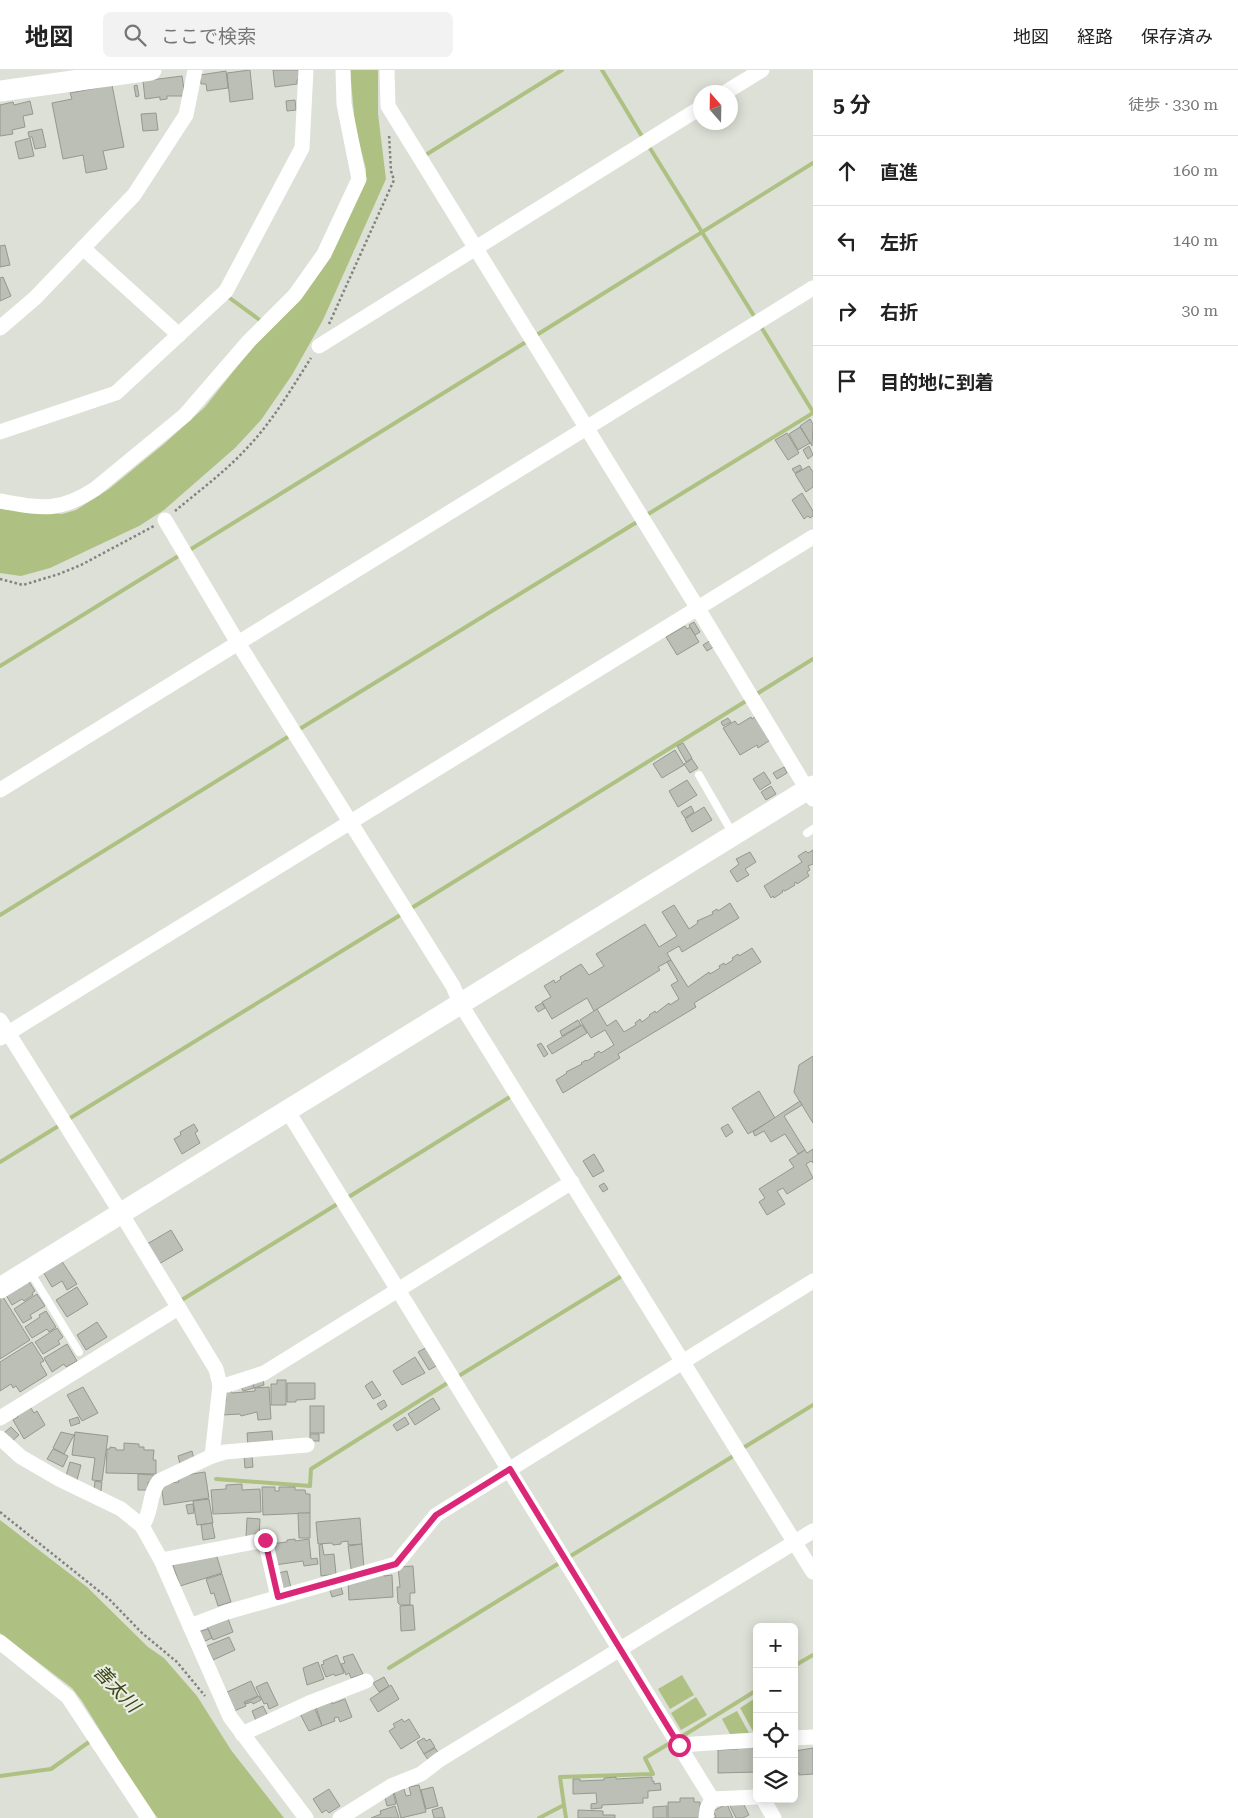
<!DOCTYPE html>
<html lang="ja">
<head>
<meta charset="utf-8">
<style>
	body { margin:0; font-family:"Roboto Serif","Noto Sans JP",serif; background:#f2f2f2; color:#222 }
	.controls { position:absolute; right:15px; bottom:15px; display:grid; overflow:hidden; border-radius:8px; box-shadow:0 2px 12px #0003 }
	.controls button { width:45px; height:45px; display:grid; place-items:center; padding:0; border:0; border-bottom:1px solid #e0e0e0; background:#fff; color:#222; font:25px sans-serif }
	.compass { position:absolute; left:693px; top:15px; width:45px; height:45px; border-radius:50%; background:#fff; box-shadow:0 2px 12px #0003; rotate:340deg }
	.stop { position:absolute; width:15px; height:15px; margin:-11px; border:4px solid #db2777; border-radius:50%; background:#fff }
	.stop.end { background:#db2777; border-color:#fff; box-shadow:0 1px 5px #0008 }
	.list { margin:0; padding:0; list-style:none }
	h2 { display:flex; justify-content:space-between; align-items:center; height:65px; margin:0; padding:0 20px; font-size:21px }
	h2 small { font-size:16px; font-weight:400; color:#767676 }
	.list li { display:grid; grid-template-columns:32px 1fr auto; gap:15px; align-items:center; box-sizing:border-box; height:70px; padding:0 20px; border-top:1px solid #e0e0e0 }
	.list b { display:block; font-size:19px; white-space:nowrap }
	.list em { font-size:16px; font-style:normal; color:#767676 }
	.icon { flex:none; width:28px; height:28px; fill:none; stroke:currentColor; stroke-width:2; stroke-linecap:round; stroke-linejoin:round }
	.map { position:relative; flex:none; width:813px; height:1748px; overflow:hidden }
	header { display:flex; align-items:center; gap:30px; box-sizing:border-box; height:70px; padding:0 25px; background:#fff; border-bottom:1px solid #e0e0e0 }
	header strong { font-size:24px }
	nav { display:flex; gap:28px; margin-inline-start:auto; font-size:18px }
	.search { width:350px; height:45px; background:#f2f2f2; display:flex; align-items:center; gap:12px; box-sizing:border-box; padding:0 18px; border-radius:8px; color:#767676; font-size:19px }
	main { display:flex }
	aside { flex:1; background:#fff }
	.map>svg:first-child { display:block }
</style>
</head>
<body>
<header>
<strong>地図</strong>
<div class="search"><svg class="icon" aria-label="search" viewBox="0 0 24 24"><circle cx="10" cy="10" r="6"/><path d="M15 15l6 6"/></svg>ここで検索</div>
<nav><a>地図</a><a>経路</a><a>保存済み</a></nav>
</header>
<main>
<div class="map">
<svg width="813" height="1748" viewBox="0 0 813 1748">
	<rect width="100%" height="100%" fill="#dce0d6"/>
	<!-- water -->
	<g fill="#aec183">
		<path d="M350 0H378V44L386 109 323 250 292 305 261 350 235 378 164 440 139 456 50 498 21 506 0 503V439L62 444 76 440 109 419 164 374 205 337 259 269 366 110V99L355 56Z"/>
		<path d="M0 1450 87 1517 148 1577 164 1588 197 1626 231 1680 284 1748H158L147 1736 82 1631 72 1618 0 1563Z"/>
		<path d="M682 1605 694 1625 670 1639 658 1619Z"/>
		<path d="M696 1627 707 1645 681 1660 671 1643Z"/>
		<path d="M757 1627V1663H754L740 1638Z"/>
		<path d="M737 1641 749 1663 730 1664 722 1649Z"/>
	</g>
	<g fill="none" stroke-linecap="round" stroke-linejoin="round">
		<!-- stream -->
		<g stroke="#aec183" stroke-width="4">
			<path d="M602 0 643 68"/>
			<path d="M648 75 754 246"/>
			<path d="M424 86 562 0"/>
			<path d="M227 226 261 251"/>
			<path d="M760 255 813 342"/>
			<path d="M535 266 813 93"/>
			<path d="M645 446 813 343"/>
			<path d="M188 481 526 272"/>
			<path d="M0 596 180 485"/>
			<path d="M755 625 813 589"/>
			<path d="M298 660 637 452"/>
			<path d="M410 839 746 631"/>
			<path d="M0 845 291 665"/>
			<path d="M67 1050 402 844"/>
			<path d="M0 1092 60 1055"/>
			<path d="M347 1128 513 1025"/>
			<path d="M180 1231 339 1133"/>
			<path d="M457 1307 625 1204"/>
			<path d="M743 1378 813 1335"/>
			<path d="M216 1409 310 1416 311 1399 449 1312"/>
			<path d="M569 1487 735 1385"/>
			<path d="M794 1596 813 1585"/>
			<path d="M389 1598 561 1492"/>
			<path d="M681 1667 757 1620"/>
			<path d="M0 1706 51 1699 89 1672"/>
			<path d="M564 1735 566 1748"/>
			<path d="M539 1748 564 1735 560 1707 653 1704 645 1688 670 1673"/>
		</g>
	</g>
	<!-- building -->
	<g fill="#bcbfb6" stroke="#95988f">
		<path d="M250 0 253 29 230 32 227 3Z"/>
		<path d="M273 0H301L300 9 297 10V14L275 17Z"/>
		<path d="M226 1 228 18 207 21 206 14H201L200 5Z"/>
		<path d="M182 6 185 26H167V29L160 30V27L145 29 143 11Z"/>
		<path d="M112 15 124 77 103 81 107 99 86 103 83 85 63 89 52 33 72 29 70 23Z"/>
		<path d="M137 15 139 26 136 27 134 16Z"/>
		<path d="M295 30 296 40 287 41 286 31Z"/>
		<path d="M30 31 33 44 23 46 25 57 12 60 13 64 0 66V35L13 32 14 35Z"/>
		<path d="M156 43 158 60 143 61 141 44Z"/>
		<path d="M42 59 46 77 35 79 32 67H29L28 62Z"/>
		<path d="M30 68 34 86 19 89 15 72Z"/>
		<path d="M5 175 10 195 0 197V176Z"/>
		<path d="M3 207 11 226 0 231V208Z"/>
		<path d="M810 349 813 354 812 376 800 356Z"/>
		<path d="M800 357 810 373 798 380 789 364Z"/>
		<path d="M787 363 799 383 788 390 775 370Z"/>
		<path d="M809 376 813 385 808 389 803 380Z"/>
		<path d="M800 395 802 399 795 403 792 399Z"/>
		<path d="M809 396 813 402V417L806 422 795 404Z"/>
		<path d="M802 423 813 441V446L810 448 808 446 804 449 792 430Z"/>
		<path d="M694 552 700 562 695 565 689 555Z"/>
		<path d="M685 556 687 559 690 557 699 572 677 585 666 567Z"/>
		<path d="M711 570 715 576 707 581 703 575Z"/>
		<path d="M758 645 772 669 758 678 757 675 740 685 723 658 735 651 738 655 751 647 752 649Z"/>
		<path d="M728 648 731 652 723 656 721 652Z"/>
		<path d="M683 673 692 688 686 692 677 676Z"/>
		<path d="M675 680 684 695 662 708 653 694Z"/>
		<path d="M692 689 698 698 690 703 684 694Z"/>
		<path d="M784 697 787 703 777 709 773 703Z"/>
		<path d="M764 702 771 713 760 720 753 709Z"/>
		<path d="M687 710 697 725 678 737 669 721Z"/>
		<path d="M771 716 776 724 766 730 761 722Z"/>
		<path d="M691 736 694 742 685 748 681 742Z"/>
		<path d="M704 737 712 750 692 762 685 749Z"/>
		<path d="M813 780V794L808 796 810 800 807 802 809 806 797 814 796 812 794 813 795 815 785 821 783 820 782 821 783 822 774 828 773 826 771 828 764 816 802 792 798 786 806 781 808 783Z"/>
		<path d="M750 782 756 792 745 799 749 805 737 812 730 801 739 794 736 789Z"/>
		<path d="M730 833 739 848 682 882 679 876 667 883 671 890 658 897 660 900 594 941 587 928 552 949 542 932 551 927 544 916 554 910 555 913 561 909 560 907 581 894 589 905 604 896 596 884 645 854 659 877 677 866 662 842 674 835 689 859 698 853 697 851 713 844 712 842 717 839 718 841Z"/>
		<path d="M752 878 761 892 694 933 696 937 618 984 620 988 563 1023 556 1010 567 1003 566 1002 582 994 581 993 586 990 587 991 595 986 594 984 599 981 601 983 614 975 605 960 591 968 580 950 597 939 607 956 616 950 624 962 636 955 635 953 640 949 642 952 650 946 649 945 655 941 656 943 669 933 670 935 679 929 671 915 678 911 667 892 671 890 688 917 709 902 710 904 720 898 719 896 724 893 725 895 733 890 732 888 738 884 739 886Z"/>
		<path d="M542 933 545 938 538 942 535 937Z"/>
		<path d="M578 950 581 955 562 966 560 961Z"/>
		<path d="M582 955 587 963 552 984 547 976Z"/>
		<path d="M541 973 548 984 544 987 537 975Z"/>
		<path d="M813 986V1053L794 1022 799 995Z"/>
		<path d="M759 1021 775 1048 748 1064 732 1038Z"/>
		<path d="M800 1031 802 1035 784 1046 805 1080 798 1084 785 1064 771 1072 764 1061 755 1066 753 1062Z"/>
		<path d="M194 1054 198 1061 195 1063 200 1073 182 1084 174 1069 181 1065 180 1062Z"/>
		<path d="M728 1054 733 1062 726 1067 721 1058Z"/>
		<path d="M813 1079V1093L811 1091 806 1094 813 1108 787 1124 783 1118 777 1121 785 1134 767 1145 759 1132 765 1128 759 1119 794 1097 789 1090 805 1080 807 1083Z"/>
		<path d="M594 1084 604 1101 593 1107 583 1091Z"/>
		<path d="M604 1113 608 1119 603 1122 599 1116Z"/>
		<path d="M171 1160 183 1180 159 1194 147 1174Z"/>
		<path d="M61 1190 77 1214 67 1220 62 1211 52 1217 42 1200Z"/>
		<path d="M28 1210 35 1221 32 1223 33 1225 24 1231 22 1229 12 1235 6 1225Z"/>
		<path d="M77 1217 88 1234 67 1247 56 1230Z"/>
		<path d="M37 1224 45 1236 30 1245 32 1248 23 1253 14 1239Z"/>
		<path d="M3 1227 30 1270 0 1289V1228Z"/>
		<path d="M46 1241 56 1257 49 1262 47 1259 32 1268 25 1257 40 1247 39 1245Z"/>
		<path d="M97 1252 107 1267 86 1280 77 1265Z"/>
		<path d="M57 1258 63 1267 58 1271 60 1274 43 1284 35 1272Z"/>
		<path d="M32 1272 44 1291 40 1293 47 1305 20 1322 16 1316 13 1318 11 1314 0 1321V1292Z"/>
		<path d="M67 1274 77 1291 66 1297 64 1294 52 1302 44 1288Z"/>
		<path d="M427 1277 438 1295 429 1300 418 1282Z"/>
		<path d="M415 1287 425 1303 402 1315 393 1301Z"/>
		<path d="M263 1309 264 1315 254 1318 252 1312Z"/>
		<path d="M277 1310H286V1335H271V1314H277Z"/>
		<path d="M252 1311 254 1318 243 1321 240 1314Z"/>
		<path d="M372 1311 381 1325 373 1329 365 1316Z"/>
		<path d="M287 1313H315V1329L296 1330V1332H287Z"/>
		<path d="M83 1317 98 1343 82 1351 67 1325Z"/>
		<path d="M269 1317 271 1349 258 1350 257 1342 241 1346 240 1344 222 1345 221 1331H226L225 1320H231L232 1323 255 1321V1318Z"/>
		<path d="M433 1328 440 1339 415 1355 408 1344Z"/>
		<path d="M384 1330 387 1336 381 1340 377 1334Z"/>
		<path d="M29 1335 34 1343 37 1341 45 1355 24 1369 13 1350 18 1347 16 1342Z"/>
		<rect x="310" y="1336" width="14" height="27"/>
		<path d="M78 1347 80 1353 71 1356 69 1350Z"/>
		<path d="M405 1347 409 1354 397 1361 393 1355Z"/>
		<path d="M11 1357 19 1365 11 1372 4 1363Z"/>
		<path d="M272 1361 273 1375 248 1377 247 1363Z"/>
		<path d="M61 1362 74 1365 64 1384 53 1378Z"/>
		<path d="M75 1362 108 1366 102 1411 92 1410 95 1388 72 1385Z"/>
		<rect x="310" y="1364" width="9" height="7"/>
		<path d="M124 1373 139 1374V1377H144V1380H154L153 1390H156V1404L106 1403 107 1379H110V1377L116 1378V1380H124Z"/>
		<path d="M53 1379 68 1386 63 1397 47 1389Z"/>
		<path d="M192 1381 194 1389 180 1394 178 1386Z"/>
		<path d="M252 1385 253 1397 245 1398 244 1386Z"/>
		<path d="M70 1392 81 1395 77 1410 66 1406Z"/>
		<path d="M205 1402 209 1428 164 1435 161 1414 179 1412 178 1406Z"/>
		<path d="M138 1404 154 1405 153 1412H148V1420H138Z"/>
		<path d="M95 1411 102 1412 101 1421 94 1420Z"/>
		<path d="M242 1414V1420L260 1419 261 1442 213 1444 211 1420 226 1419V1415Z"/>
		<path d="M262 1417H275V1421H279V1417H295V1420H305L306 1424H310V1443L263 1445Z"/>
		<path d="M209 1429 213 1453 197 1455 193 1431Z"/>
		<path d="M193 1434 194 1443 188 1444 186 1435Z"/>
		<path d="M298 1443H310V1468H299Z"/>
		<path d="M247 1448 260 1449 259 1468 246 1467Z"/>
		<path d="M360 1448 362 1474 348 1475V1471L341 1472V1474L333 1475 332 1473 318 1474 316 1452Z"/>
		<path d="M212 1453 215 1468 203 1470 201 1455Z"/>
		<path d="M295 1469V1471L309 1469 311 1489 317 1488 318 1494 304 1496 303 1491 275 1495 269 1474 287 1472V1470Z"/>
		<path d="M322 1474 324 1485 334 1484 336 1504 321 1506 319 1475Z"/>
		<path d="M362 1474 364 1498 351 1499 348 1476Z"/>
		<path d="M216 1484 222 1503 180 1516 173 1495Z"/>
		<path d="M413 1496 415 1523H410V1535H400L398 1533 397 1517H400L398 1497Z"/>
		<path d="M287 1501 291 1518 278 1521 274 1504Z"/>
		<path d="M384 1502V1506L392 1505 393 1527 349 1530 348 1510Z"/>
		<path d="M222 1504 231 1532 218 1536 214 1523 211 1524 206 1509Z"/>
		<path d="M340 1514 343 1524 332 1527 329 1517Z"/>
		<path d="M413 1535 415 1560 401 1561 400 1536Z"/>
		<path d="M227 1546 233 1562 213 1570 206 1554Z"/>
		<path d="M208 1559 212 1568 203 1572 198 1562Z"/>
		<path d="M229 1567 235 1580 213 1590 207 1576Z"/>
		<path d="M353 1584 363 1604 351 1608 349 1603 346 1605 341 1594 345 1593 343 1587Z"/>
		<path d="M337 1585 344 1603 335 1606 334 1604 326 1607 321 1595 324 1594 323 1591Z"/>
		<path d="M318 1592 324 1609 307 1615 303 1598Z"/>
		<path d="M384 1607 389 1616 379 1622 373 1613Z"/>
		<path d="M251 1611 258 1626 244 1632 246 1636 234 1641 225 1623Z"/>
		<path d="M267 1612 278 1635 269 1639 267 1633 264 1634 256 1617Z"/>
		<path d="M391 1615 399 1629 378 1642 370 1629Z"/>
		<path d="M259 1626 261 1630 253 1634 252 1632 246 1634 245 1633Z"/>
		<path d="M345 1629 352 1647 340 1652 338 1647 334 1648 335 1651 322 1656 316 1637 332 1631V1634Z"/>
		<path d="M313 1634 322 1656 309 1661 298 1640Z"/>
		<path d="M263 1636 269 1648 257 1653 252 1641Z"/>
		<path d="M402 1649 404 1652 409 1649 420 1667 401 1679 389 1661 395 1657 393 1654Z"/>
		<path d="M424 1668 426 1671 430 1669 435 1677 424 1684 417 1672Z"/>
		<path d="M737 1675H751L752 1678H757V1702L718 1703V1680L738 1679Z"/>
		<path d="M794 1675 795 1681 813 1678V1704L799 1705V1703H794Z"/>
		<path d="M435 1678 439 1684 429 1691 424 1684Z"/>
		<path d="M616 1707V1709L652 1707V1711H654V1714L660 1713 661 1720 648 1721V1728H643V1733L602 1735V1738L591 1739V1734L597 1733 596 1723 573 1724V1709H580V1711L604 1710V1708Z"/>
		<path d="M419 1715 426 1742 401 1748 394 1722 404 1719 406 1726 411 1725 409 1717Z"/>
		<path d="M433 1717 438 1736 426 1739 421 1720Z"/>
		<path d="M329 1719 340 1736 329 1743 326 1740 322 1743 313 1729Z"/>
		<path d="M393 1722 396 1734 387 1736 384 1724Z"/>
		<path d="M680 1728H694V1732H700V1748H668V1732H680Z"/>
		<path d="M742 1731 749 1745 743 1748H736L729 1734Z"/>
		<path d="M727 1734 733 1748H714L716 1747 713 1741Z"/>
		<path d="M395 1736 399 1748H371L381 1744 380 1741Z"/>
		<path d="M667 1736V1748H653V1737Z"/>
		<path d="M442 1737 445 1748H434L432 1740Z"/>
		<path d="M578 1740 603 1741V1745H615V1748H578Z"/>
	</g>
	<g fill="none" stroke-linecap="round" stroke-linejoin="round">
		<!-- path -->
		<g stroke="#81837d" stroke-width="2.5" stroke-dasharray="2.5 2.5" stroke-linecap="butt">
			<path d="M329 254 394 110 391 101 389 64"/>
			<path d="M175 441C199 421 226 401 247 378 273 351 291 319 311 288"/>
			<path d="M0 509 23 515 59 504 81 495 154 456"/>
			<path d="M0 1442 109 1529 142 1563 177 1592 205 1626"/>
		</g>
		<!-- lane -->
		<g stroke="#fff" stroke-width="8">
			<path d="M699 705 733 764"/>
			<path d="M807 763 813 759"/>
			<path d="M29 1200 79 1282"/>
		</g>
		<!-- street -->
		<g stroke="#fff" stroke-width="15">
			<path d="M387 0 388 36 697 537 813 729"/>
			<path d="M726 22 762 0"/>
			<path d="M83 178 179 265"/>
			<path d="M0 258 35 228 134 125 186 45 195 0"/>
			<path d="M319 276 700 38"/>
			<path d="M0 362 116 323 226 221 302 78 306 0"/>
			<path d="M0 431C41 438 58 443 95 419L185 345 249 271 295 225 324 184 359 109 344 34 343 0"/>
			<path d="M165 450 238 573 453 916 460 933 813 1502"/>
			<path d="M0 720 813 218"/>
			<path d="M0 950 121 1143 216 1299 220 1315H227L264 1303 572 1112"/>
			<path d="M0 968 813 467"/>
			<path d="M287 1040 712 1729 707 1739 706 1748"/>
			<path d="M0 1348 178 1238"/>
			<path d="M0 1368 21 1387 59 1409 121 1439 142 1456 161 1490 230 1647 306 1748"/>
			<path d="M212 1386 225 1382 307 1375"/>
			<path d="M142 1456C153 1441 148 1425 159 1411L212 1386 220 1315"/>
			<path d="M161 1490 265 1470 278 1527"/>
			<path d="M190 1556 227 1542 396 1494 436 1445 813 1211"/>
			<path d="M0 1572 68 1627 148 1748"/>
			<path d="M242 1664 309 1633 366 1611"/>
			<path d="M794 1668 813 1667"/>
			<path d="M679 1675 757 1670"/>
			<path d="M712 1729 757 1727"/>
			<path d="M763 1729 774 1748"/>
			<path d="M340 1748 391 1716 421 1704 439 1690 813 1461"/>
		</g>
		<!-- secondary -->
		<g stroke="#fff" stroke-width="21">
			<path d="M0 21 151 0"/>
			<path d="M0 1218 813 716"/>
		</g>
	</g>
	<g fill="none" stroke-linecap="round" stroke-linejoin="round">
		<!-- route -->
		<path stroke="#db2777" stroke-width="6" d="M265 1470 278 1527 396 1494 436 1445 510 1399 679 1675"/>
	</g>
	<g text-anchor="middle" stroke-width="4.5" stroke-linejoin="round" paint-order="stroke">
		<!-- water labels -->
		<g font-size="19" font-style="italic" fill="#394517" stroke="#eaede3">
			<text transform="translate(117 1618) rotate(46)" y="7">善太川</text>
		</g>
	</g>
</svg>
<div class="controls">
<button>+</button>
<button>−</button>
<button><svg class="icon" aria-label="locate" viewBox="0 0 24 24"><circle cx="12" cy="12" r="6"/><path d="M12 2v4M12 18v4M2 12h4M18 12h4"/></svg></button>
<button><svg class="icon" aria-label="layers" viewBox="0 0 24 24"><path d="M12 4l9 5-9 5-9-5zM3 14l9 5 9-5"/></svg></button>
</div>
<svg class="compass" viewBox="-18 -18 36 36"><path d="M0-13l5 13h-10z" fill="#e53935"/><path d="M0 13l5-13h-10z" fill="#767676"/></svg>
<div class="stop" style="left:679px;top:1675px"></div>
<div class="stop end" style="left:265px;top:1470px"></div>
</div>
<aside>
<h2>5 分<small>徒歩 · 330 m</small></h2>
<ul class="list">
<li><svg class="icon" aria-label="ahead" viewBox="0 0 24 24"><path d="M12 20V5M6 11l6-6 6 6"/></svg><div><b>直進</b></div><em>160 m</em></li>
<li><svg class="icon" aria-label="left" viewBox="0 0 24 24"><path d="M17 20v-9H6M10 6l-5 5 5 5"/></svg><div><b>左折</b></div><em>140 m</em></li>
<li><svg class="icon" aria-label="right" viewBox="0 0 24 24"><path d="M7 20v-9h11M14 6l5 5-5 5"/></svg><div><b>右折</b></div><em>30 m</em></li>
<li><svg class="icon" aria-label="arrive" viewBox="0 0 24 24"><path d="M6 21V4h12l-3 4 3 4H6"/></svg><div><b>目的地に到着</b></div></li>
</ul>
</aside>
</main>
</body>
</html>
